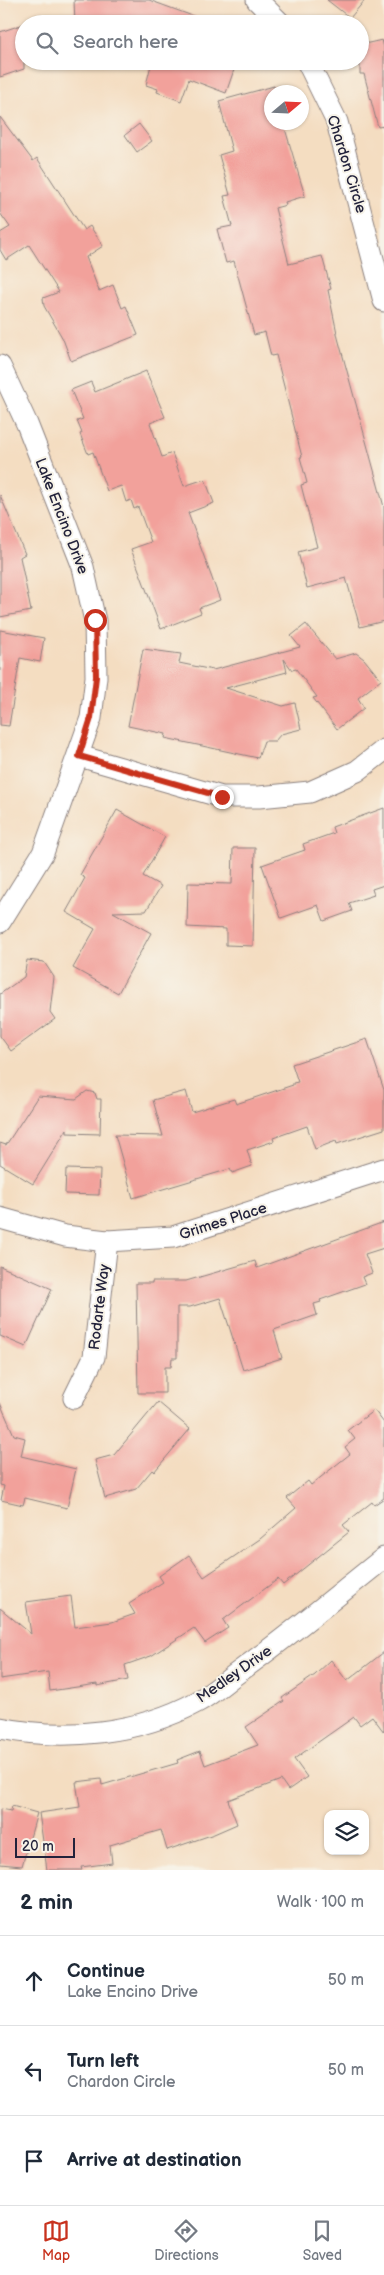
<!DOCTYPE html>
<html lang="en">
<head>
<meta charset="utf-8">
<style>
	body { margin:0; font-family:"Balsamiq Sans",sans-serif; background:#f6f6f7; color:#1f2937 }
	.controls { position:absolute; right:15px; bottom:15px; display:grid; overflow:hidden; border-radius:10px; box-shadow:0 1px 4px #0004 }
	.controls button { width:45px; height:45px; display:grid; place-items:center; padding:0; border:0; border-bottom:1px solid #e0e1e3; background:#fff; color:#1f2937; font:25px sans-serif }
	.compass { position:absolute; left:264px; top:85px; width:45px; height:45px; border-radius:50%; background:#fff; box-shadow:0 1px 4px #0004; rotate:71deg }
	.scale { position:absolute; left:15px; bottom:12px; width:60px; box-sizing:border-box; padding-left:5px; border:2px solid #22223b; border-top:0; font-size:14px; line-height:18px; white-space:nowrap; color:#22223b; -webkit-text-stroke:4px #f7f3e8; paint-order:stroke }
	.stop { position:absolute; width:15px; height:15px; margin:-11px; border:4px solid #c8321e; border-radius:50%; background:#fff }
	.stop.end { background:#c8321e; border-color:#fff; box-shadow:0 1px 5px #0008 }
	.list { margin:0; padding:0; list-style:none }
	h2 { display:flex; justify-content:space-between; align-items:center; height:65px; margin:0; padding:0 20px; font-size:21px }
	h2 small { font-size:16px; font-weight:400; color:#747a83 }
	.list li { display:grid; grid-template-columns:32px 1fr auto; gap:15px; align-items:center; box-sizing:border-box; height:90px; padding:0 20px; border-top:1px solid #e0e1e3 }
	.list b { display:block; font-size:19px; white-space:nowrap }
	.list p { margin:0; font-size:16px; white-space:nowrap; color:#747a83 }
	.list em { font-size:16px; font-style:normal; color:#747a83 }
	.icon { flex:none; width:28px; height:28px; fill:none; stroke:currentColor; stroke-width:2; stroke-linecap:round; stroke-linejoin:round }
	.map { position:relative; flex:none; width:384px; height:1870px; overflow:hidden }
	.search { position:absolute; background:#fff; box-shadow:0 1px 4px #0004; left:15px; right:15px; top:15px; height:55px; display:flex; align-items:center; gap:12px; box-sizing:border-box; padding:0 18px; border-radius:28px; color:#747a83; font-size:19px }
	.sheet { height:335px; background:#fff }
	nav { display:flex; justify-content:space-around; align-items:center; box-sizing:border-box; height:70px; border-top:1px solid #e0e1e3; background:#fff; font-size:14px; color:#747a83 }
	nav a { display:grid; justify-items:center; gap:2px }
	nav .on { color:#c8321e }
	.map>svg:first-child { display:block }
</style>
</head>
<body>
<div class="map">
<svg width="384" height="1870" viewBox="0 0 384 1870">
	<rect width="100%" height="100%" fill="#f7f3e8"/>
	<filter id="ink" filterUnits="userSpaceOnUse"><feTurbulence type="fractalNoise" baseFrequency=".02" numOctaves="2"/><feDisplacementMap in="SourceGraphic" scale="10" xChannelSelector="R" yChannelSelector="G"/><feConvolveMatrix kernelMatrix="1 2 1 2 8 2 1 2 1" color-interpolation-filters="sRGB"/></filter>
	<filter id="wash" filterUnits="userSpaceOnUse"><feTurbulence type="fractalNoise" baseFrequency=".0096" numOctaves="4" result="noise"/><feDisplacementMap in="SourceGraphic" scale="20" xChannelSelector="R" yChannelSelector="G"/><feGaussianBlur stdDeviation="1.12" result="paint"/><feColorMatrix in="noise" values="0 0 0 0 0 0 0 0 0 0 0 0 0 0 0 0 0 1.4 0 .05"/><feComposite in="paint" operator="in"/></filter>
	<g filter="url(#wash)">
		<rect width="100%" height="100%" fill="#f4ddc1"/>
		<g id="blocks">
			<!-- building -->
			<g fill="#f2a19b">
				<path d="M74 0H149L209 22V24H75Z"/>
				<path d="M327 0H365L350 18Z"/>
				<path d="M24 24V69L0 77V32Z"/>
				<path d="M382 40 384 48V126L378 127 364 74H360V45Z"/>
				<path d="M152 61H237L226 93 189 79 181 101 157 92 158 89 146 85Z"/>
				<path d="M274 86 275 92H272V122H283L305 196 285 202 286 205 275 208 289 264 322 256 331 289 328 290 338 338 384 507V621L360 627 346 578 307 588 298 552 317 547 301 485 307 483 300 457H302L276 355 271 356 265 332 254 335 234 261 226 263 217 229 232 226 224 196 230 195 219 155 232 151 219 101Z"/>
				<path d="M0 117 33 161 37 158 84 230 90 226 103 246 86 257 99 291 113 285 122 308 126 306 138 335 71 361 63 339 44 306 43 298 59 292 29 245 6 260 0 250V233L10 227 0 213Z"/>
				<path d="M139 124 152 141 137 152 125 135Z"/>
				<path d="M146 371 165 417 150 423 162 457 172 453 184 486 205 479 214 503 188 513 220 600 199 608 201 613 161 629 131 549 151 542 138 507 134 509 131 500 126 502 121 486 107 491 93 452 88 454 80 434 82 433 77 421 83 419 71 390 91 382 95 392Z"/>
				<path d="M0 495 25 554 20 557 31 611 0 617Z"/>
				<path d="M306 624 335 659 356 653 364 659 381 680 358 698 364 708 337 729 313 698 317 697 296 669 292 670 284 659 287 672 226 688 283 706 295 703 301 729 281 734 275 741H264L258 758 165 738 166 734 128 726 143 649 181 654 179 663 213 670 300 647 291 636Z"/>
				<path d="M0 630 44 638 40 662 20 658 9 726 0 725Z"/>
				<path d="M384 808V885L372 889 374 895 349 903 352 911 324 921 318 905 281 918 262 865 305 850 303 844 334 833 332 827Z"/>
				<path d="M117 810 165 837 143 876 161 886 146 911 113 912 151 933 118 993 73 968 95 929 66 912 85 878 80 875Z"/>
				<path d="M233 848H255L253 946 226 945V929L187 927 188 883 232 884Z"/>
				<path d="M27 960 44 962 54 977 50 1012 55 1019 11 1051 0 1036V994L24 977Z"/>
				<path d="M367 1039 384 1090V1129L337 1144 336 1141 315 1149 307 1126 273 1138 274 1141 247 1150 252 1166 232 1173 230 1169 133 1198 115 1135 163 1136 153 1100 186 1091 192 1112 234 1099 236 1104 293 1085V1083L298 1082 292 1064Z"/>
				<path d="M87 1091 95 1093 97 1099H101L100 1134 67 1133V1129L33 1184 0 1164V1143L6 1145 38 1096 76 1099Z"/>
				<path d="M66 1169 100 1170 99 1195 65 1194Z"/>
				<path d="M384 1222V1248L365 1254 372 1273 362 1277 365 1284 320 1300 321 1302 314 1304 317 1315 274 1330 282 1358 243 1370 220 1298 190 1307H177V1358H172L171 1367H165V1393H138L136 1283H152V1281H186L255 1261 257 1268Z"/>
				<path d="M0 1266 52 1289 26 1347 0 1336Z"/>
				<path d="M158 1402 190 1429 154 1472 152 1470 136 1489 105 1498 95 1460 114 1455Z"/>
				<path d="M0 1403 14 1435 25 1438 21 1456 76 1469 67 1508 25 1498 23 1505 1 1500 4 1486 0 1485Z"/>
				<path d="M374 1410 384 1423V1498L374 1505 372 1502 343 1525 349 1532 283 1585 278 1579 223 1620 228 1628 205 1643 194 1628 151 1656 125 1665 128 1680 97 1686V1684L50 1691 48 1672 0 1679V1608L31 1634 26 1602 71 1596 75 1627 112 1622 135 1614 129 1604 163 1582 159 1576 189 1555 204 1577 260 1539 296 1508 287 1498 308 1481 311 1485 350 1454 345 1447 355 1439 348 1430Z"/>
				<path d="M384 1652V1732L372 1716 360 1725 354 1717 294 1759 307 1777 288 1790 281 1780 228 1800 237 1824 214 1834 167 1850 161 1830 110 1845 112 1863 81 1867 82 1870H47L39 1813 80 1807 76 1782 101 1779 102 1785 178 1763 177 1760 200 1751 205 1765 258 1745 246 1727 284 1701 282 1698 315 1675 331 1660 347 1681Z"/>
				<path d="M12 1806 37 1813 22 1866 0 1864V1809L11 1811Z"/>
			</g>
		</g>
	</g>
	<g filter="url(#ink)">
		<use href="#blocks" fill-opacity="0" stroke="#8b807e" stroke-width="1"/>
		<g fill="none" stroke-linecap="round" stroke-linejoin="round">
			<defs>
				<g id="minor">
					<path d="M257 0 281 24"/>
					<path d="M307 61 337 122 384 301"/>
					<path d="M0 366 27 424 83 567 95 621 96 677 91 718 43 853 0 922"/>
					<path d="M79 756 222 797H259L310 792 357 771 384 750"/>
					<path d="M0 1218 65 1236 107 1241 173 1237 384 1169"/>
					<path d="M74 1398 94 1357 107 1241"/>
					<path d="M0 1728C65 1741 138 1734 197 1702 212 1694 226 1681 240 1671 289 1636 336 1596 384 1558"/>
				</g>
			</defs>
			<!-- minor casing -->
			<use href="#minor" stroke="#8b807e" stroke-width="23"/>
			<!-- minor -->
			<use href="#minor" stroke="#fff" stroke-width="21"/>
		</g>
	</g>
	<g fill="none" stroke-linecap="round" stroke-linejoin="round" filter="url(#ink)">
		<!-- route -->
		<path stroke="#c8321e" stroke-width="6" d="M95 620 96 677 91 718 79 756 222 797"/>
	</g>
	<g text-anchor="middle" stroke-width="4" stroke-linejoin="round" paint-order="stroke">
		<!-- street labels -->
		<g font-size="15" fill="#22223b" stroke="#f7f3e8">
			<text transform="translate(347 164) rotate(73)" y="5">Chardon Circle</text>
			<text transform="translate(62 516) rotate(69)" y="5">Lake Encino Drive</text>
			<text transform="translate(223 1221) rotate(-18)" y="5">Grimes Place</text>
			<text transform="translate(99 1307) rotate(-83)" y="5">Rodarte Way</text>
			<text transform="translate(234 1674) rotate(-35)" y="5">Medley Drive</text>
		</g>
	</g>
</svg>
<div class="controls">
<button><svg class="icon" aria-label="layers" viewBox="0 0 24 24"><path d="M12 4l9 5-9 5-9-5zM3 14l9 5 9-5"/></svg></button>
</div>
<svg class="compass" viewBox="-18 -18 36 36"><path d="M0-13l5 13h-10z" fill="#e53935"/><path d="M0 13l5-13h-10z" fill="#747a83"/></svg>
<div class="scale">20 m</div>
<div class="stop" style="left:95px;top:620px"></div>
<div class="stop end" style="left:222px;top:797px"></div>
<div class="search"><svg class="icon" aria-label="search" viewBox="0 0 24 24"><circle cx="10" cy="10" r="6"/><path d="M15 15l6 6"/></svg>Search here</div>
</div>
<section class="sheet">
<h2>2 min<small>Walk · 100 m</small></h2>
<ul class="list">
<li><svg class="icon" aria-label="ahead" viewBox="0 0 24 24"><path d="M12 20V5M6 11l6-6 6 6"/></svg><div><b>Continue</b><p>Lake Encino Drive</p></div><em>50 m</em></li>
<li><svg class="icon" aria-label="left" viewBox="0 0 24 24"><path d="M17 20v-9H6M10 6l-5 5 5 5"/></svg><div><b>Turn left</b><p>Chardon Circle</p></div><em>50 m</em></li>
<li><svg class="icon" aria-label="arrive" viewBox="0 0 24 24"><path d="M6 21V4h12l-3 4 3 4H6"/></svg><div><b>Arrive at destination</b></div></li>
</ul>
</section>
<nav>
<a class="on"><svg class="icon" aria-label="map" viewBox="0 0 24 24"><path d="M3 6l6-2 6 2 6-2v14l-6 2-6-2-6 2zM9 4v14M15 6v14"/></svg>Map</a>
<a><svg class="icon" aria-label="directions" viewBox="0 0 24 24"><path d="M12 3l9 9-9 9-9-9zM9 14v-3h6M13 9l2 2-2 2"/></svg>Directions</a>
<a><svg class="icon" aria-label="saved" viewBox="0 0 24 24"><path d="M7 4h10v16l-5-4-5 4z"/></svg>Saved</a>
</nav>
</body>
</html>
